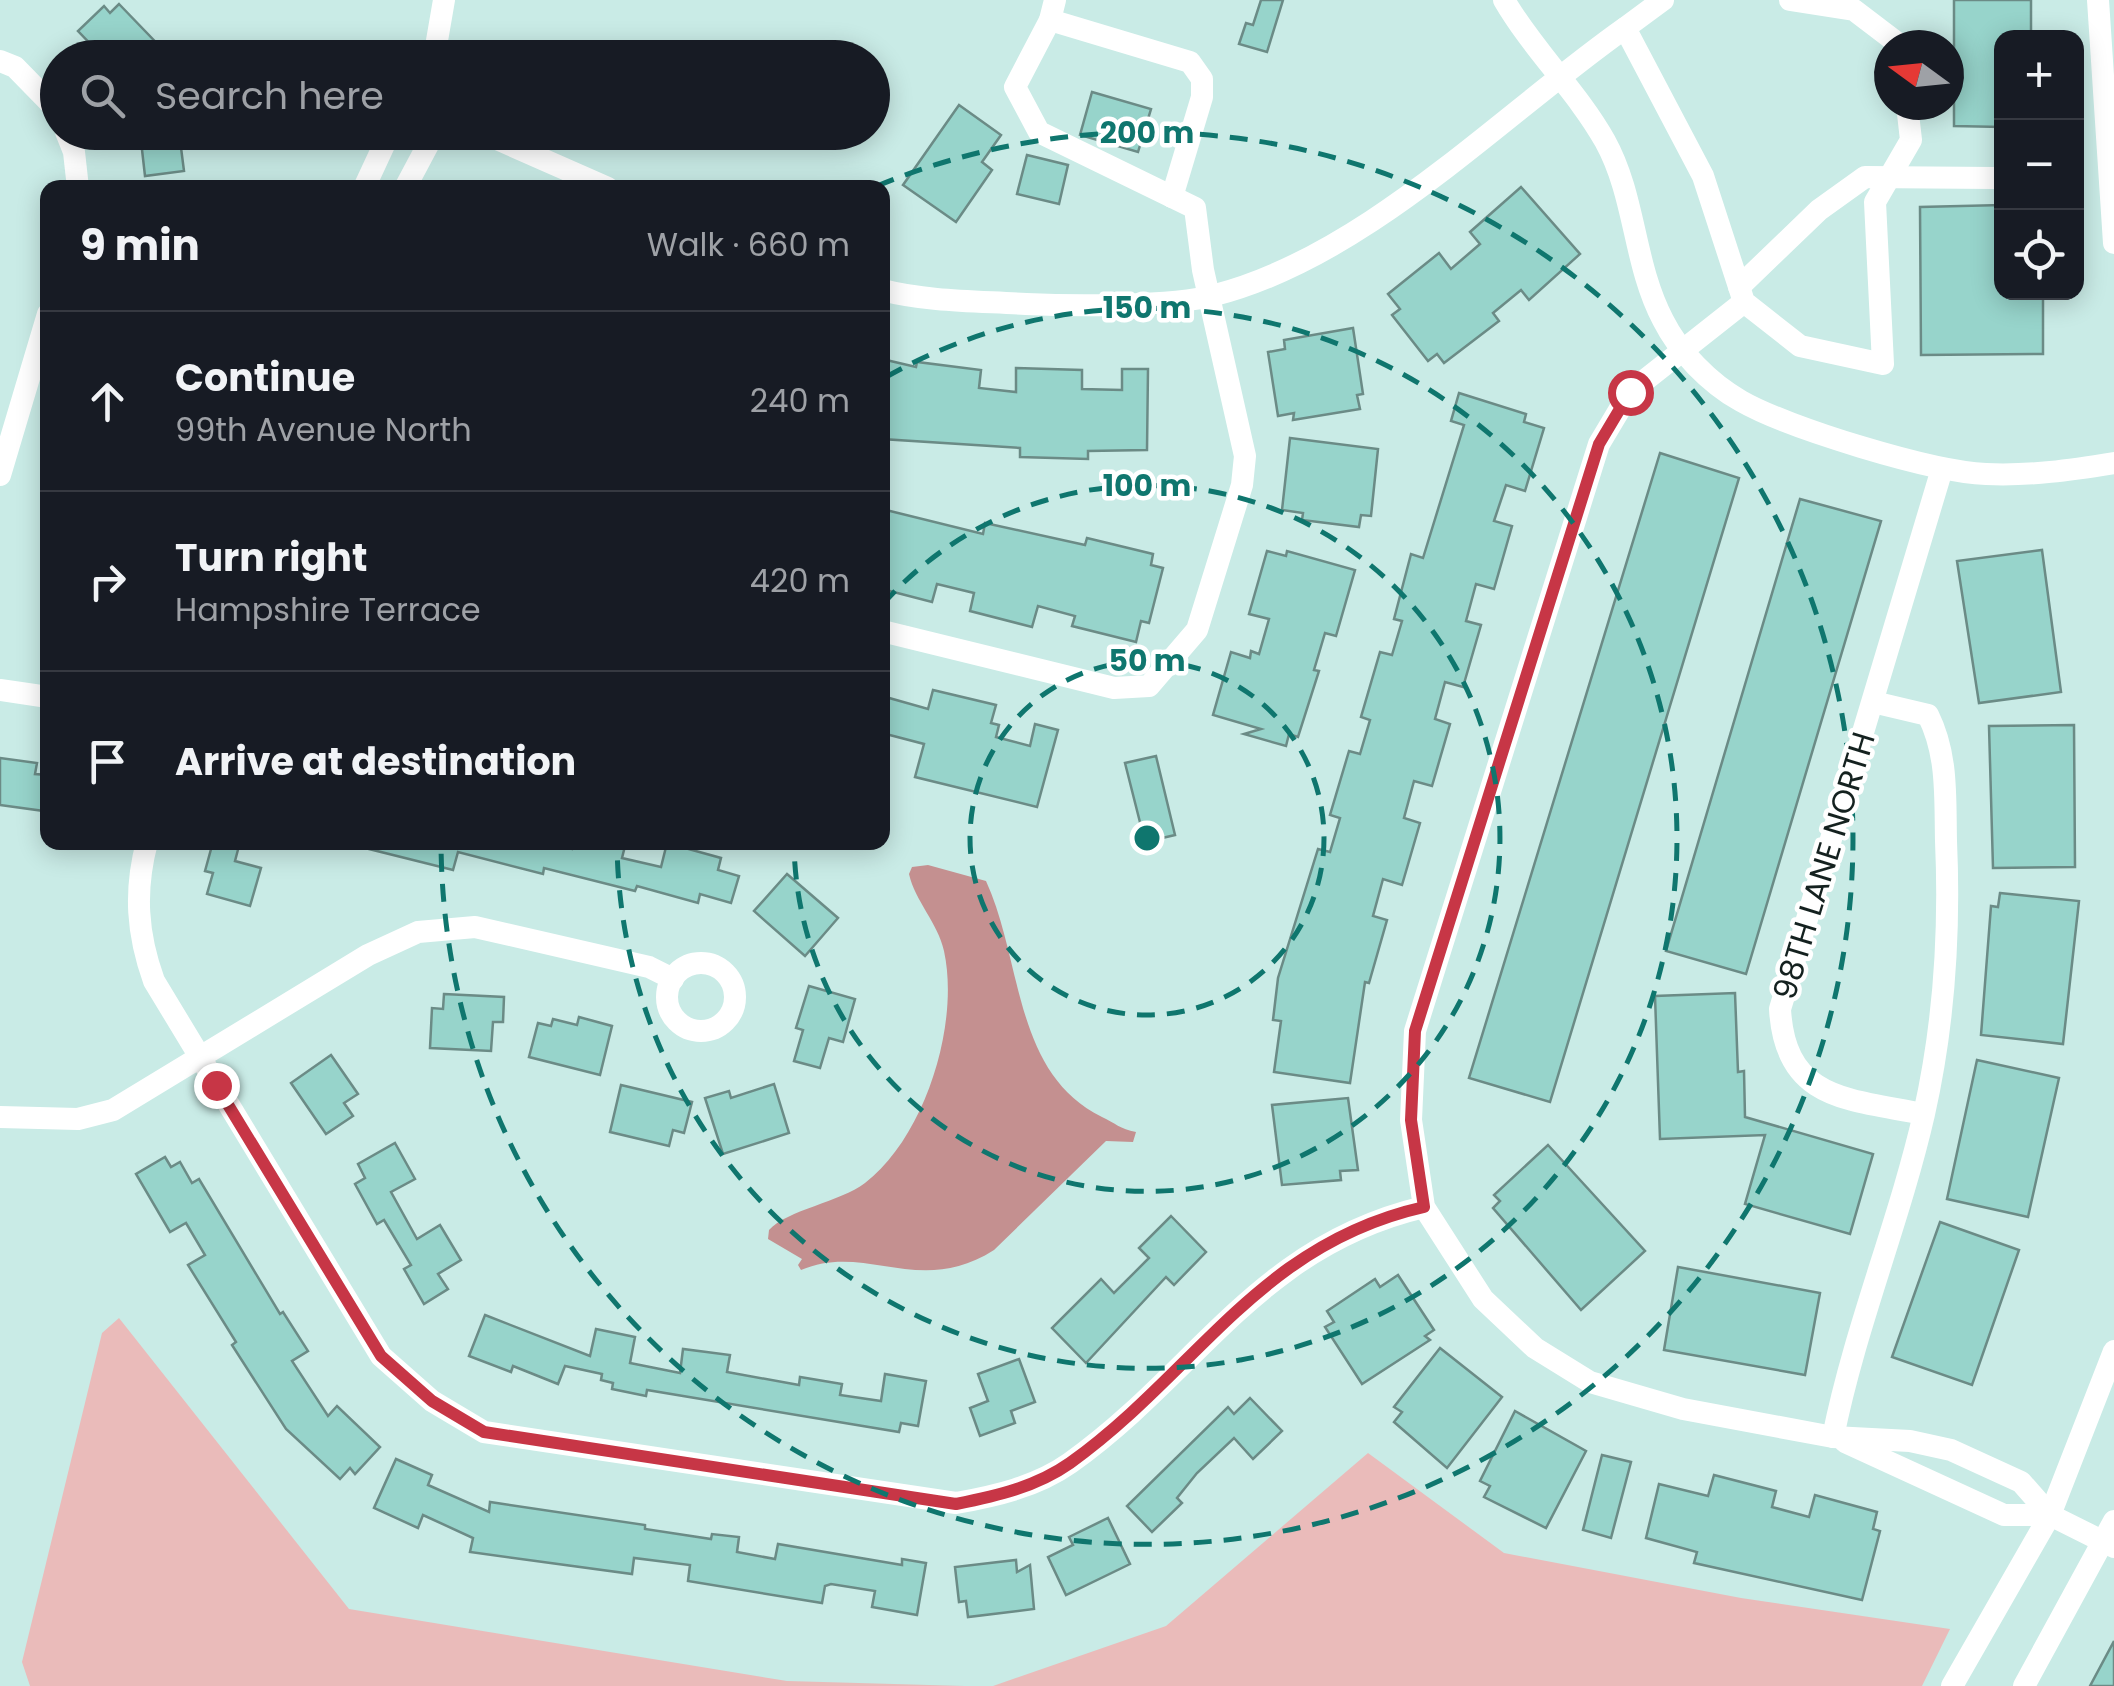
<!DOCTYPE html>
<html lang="en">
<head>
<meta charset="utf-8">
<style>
	body { margin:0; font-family:Poppins,sans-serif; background:#20242c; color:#f1f3f6 }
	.controls { position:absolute; right:30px; top:30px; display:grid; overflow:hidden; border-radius:20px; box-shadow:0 5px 25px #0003 }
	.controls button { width:90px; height:90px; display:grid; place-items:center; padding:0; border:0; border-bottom:2px solid #363941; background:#171b24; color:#f1f3f6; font:50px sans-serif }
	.compass { position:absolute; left:1874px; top:30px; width:90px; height:90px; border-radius:50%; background:#171b24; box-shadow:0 5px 25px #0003; rotate:285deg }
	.stop { position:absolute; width:30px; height:30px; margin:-22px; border:8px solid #c73646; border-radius:50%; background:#fff }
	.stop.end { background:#c73646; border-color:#fff; box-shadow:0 2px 10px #0008 }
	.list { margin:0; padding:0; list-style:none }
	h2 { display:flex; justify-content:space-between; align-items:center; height:130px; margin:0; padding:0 40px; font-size:42px }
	h2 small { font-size:32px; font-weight:400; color:#9ea1a6 }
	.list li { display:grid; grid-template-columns:65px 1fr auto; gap:30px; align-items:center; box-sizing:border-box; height:180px; padding:0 40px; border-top:2px solid #363941 }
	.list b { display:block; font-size:38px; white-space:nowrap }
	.list p { margin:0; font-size:32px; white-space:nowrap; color:#9ea1a6 }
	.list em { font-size:32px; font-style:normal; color:#9ea1a6 }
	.icon { flex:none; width:55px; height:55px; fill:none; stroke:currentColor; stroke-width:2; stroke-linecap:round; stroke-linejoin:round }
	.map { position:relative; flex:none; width:2114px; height:1686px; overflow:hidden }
	.search { position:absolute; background:#171b24; box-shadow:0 5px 25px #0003; left:40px; top:40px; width:850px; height:110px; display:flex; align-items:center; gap:25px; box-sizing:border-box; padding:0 35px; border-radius:55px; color:#9ea1a6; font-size:38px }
	.panel { position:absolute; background:#171b24; box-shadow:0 5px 25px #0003; left:40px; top:180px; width:850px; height:670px; border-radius:20px }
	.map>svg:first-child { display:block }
</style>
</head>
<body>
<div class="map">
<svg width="2114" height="1686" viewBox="0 0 2114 1686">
	<rect width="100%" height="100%" fill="#c9ebe6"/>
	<!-- green -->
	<g fill="#eabbba">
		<path d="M119 1318 349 1609 787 1681 965 1686H30L22 1662 102 1333Z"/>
		<path d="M1368 1453 1504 1553 1741 1598 1950 1629 1922 1686H993L1166 1626Z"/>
	</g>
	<!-- water -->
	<path fill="#c49090" d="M928 865 986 881C1023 962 1013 1073 1102 1117 1115 1123 1120 1129 1136 1132L1133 1142 1106 1141 994 1250C919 1298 866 1242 801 1270L798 1265 802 1259 768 1239 769 1230C787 1210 840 1202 865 1183 925 1137 960 1024 944 951 938 923 915 901 909 874L912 867Z"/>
	<!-- building -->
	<g fill="#97d4cb" stroke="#6b8b86" stroke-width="2.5">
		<path d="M1261 0H1283L1267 52 1239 44 1246 23 1253 25Z"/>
		<path d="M1954 0H2031V38H2002V127L1954 126Z"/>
		<path d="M119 4 171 58H104L78 31 104 6 110 13Z"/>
		<path d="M1092 92 1151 109 1138 152 1080 135Z"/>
		<path d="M959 105 1001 135 982 162 992 170 956 222 903 185Z"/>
		<path d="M140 132H179L184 171 145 176Z"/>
		<path d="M1027 155 1068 165 1059 204 1017 194Z"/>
		<path d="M1521 187 1580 254 1529 300 1521 290 1493 313 1499 321 1444 363 1437 354 1428 361 1392 315 1400 309 1388 294 1439 253 1451 269 1480 244 1470 232Z"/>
		<path d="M2002 205V292H2043V354L1921 355 1920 207Z"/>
		<path d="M1353 328 1363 394 1357 395 1360 409 1293 420 1294 413 1278 416 1268 352 1285 349 1284 340Z"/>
		<path d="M882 359 916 367 917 362 981 370 979 388 1016 392V368L1082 370V389L1122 390V369H1148L1147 450 1088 451V459L1020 457V448L882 439Z"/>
		<path d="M1459 393 1526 414 1524 422 1544 428 1525 491 1506 485 1494 521 1512 526 1494 589 1476 584 1466 621 1481 625 1463 687 1445 682 1435 719 1450 724 1432 786 1414 781 1404 818 1420 823 1402 885 1383 879 1373 916 1387 920 1369 983 1365 982 1350 1083 1274 1072 1281 1021 1273 1020 1278 978 1318 849 1330 852 1340 818 1330 815 1349 751 1360 754 1370 720 1361 717 1380 652 1392 655 1402 621 1394 619 1411 554 1423 558 1464 425 1451 421Z"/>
		<path d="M1290 438 1378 449 1371 516 1361 515 1359 527 1302 520 1303 513 1282 510Z"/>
		<path d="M1660 453 1739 478 1550 1102 1469 1078Z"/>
		<path d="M1800 499 1881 521 1746 974 1666 951Z"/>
		<path d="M882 509 983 534 985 523 1085 545 1087 538 1153 554 1151 565 1163 568 1149 623 1141 621 1136 642 1072 626 1075 616 1038 606 1032 627 970 611 974 593 937 584 932 602 882 589Z"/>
		<path d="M2042 550 2061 692 1979 703 1957 561Z"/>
		<path d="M1267 551 1286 556 1287 551 1355 570 1336 636 1325 633 1314 670 1319 671 1298 737 1289 734 1286 746 1244 734 1261 729 1213 715 1231 652 1250 658 1251 651 1259 654 1269 619 1249 614Z"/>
		<path d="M933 690 996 705 991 723 999 725 996 737 1030 746 1035 724 1058 730 1037 807 915 777 924 744 882 733V696L928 709Z"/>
		<path d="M2074 725 2075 867 1993 868 1989 726Z"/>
		<path d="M1156 756 1175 835 1145 842 1125 763Z"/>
		<path d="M0 758 37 763 35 774 48 775 44 811 0 805Z"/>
		<path d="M213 842H240L235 861 261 868 250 906 207 894 213 873 205 871Z"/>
		<path d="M370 842H550L572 849 574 842H626L622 858 661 867 667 843 721 858 718 870 739 876 731 903 700 894 698 903 637 886 635 891 544 868 543 874 458 852 453 870 369 849Z"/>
		<path d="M787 874 838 918 805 956 754 911Z"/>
		<path d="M2000 893 2079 901 2063 1044 1981 1035 1991 906 1998 907Z"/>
		<path d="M809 986 855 999 843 1042 829 1038 820 1068 794 1061 803 1030 796 1028Z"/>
		<path d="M1735 993 1738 1072 1744 1071 1745 1117 1873 1154 1850 1234 1745 1204 1765 1135 1660 1139 1655 996Z"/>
		<path d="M444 994 504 997 503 1022H493L491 1051 430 1048 432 1008 443 1009Z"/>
		<path d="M579 1017 612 1026 600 1075 529 1057 538 1023 551 1026 553 1019 577 1025Z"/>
		<path d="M331 1055 358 1094 344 1103 353 1116 326 1134 291 1083Z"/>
		<path d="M1977 1060 2059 1078 2028 1217 1947 1199Z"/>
		<path d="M774 1084 789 1133 723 1154 705 1098 729 1091 731 1098Z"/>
		<path d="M621 1085 692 1102 684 1133 673 1130 669 1146 610 1132Z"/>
		<path d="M1348 1098 1358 1170 1340 1171 1341 1180 1282 1185 1272 1105Z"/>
		<path d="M395 1143 415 1179 391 1192 417 1239 440 1225 461 1260 438 1274 448 1289 424 1304 404 1269 411 1265 384 1220 377 1224 355 1184 365 1178 358 1164Z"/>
		<path d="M1548 1145 1645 1251 1581 1310 1493 1208 1500 1201 1494 1195Z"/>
		<path d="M165 1157 171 1167 180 1162 192 1183 199 1179 280 1314 283 1312 308 1351 292 1361 328 1416 337 1406 380 1447 355 1474 350 1468 340 1479 286 1429 232 1345 236 1342 188 1265 205 1255 186 1223 170 1232 136 1174Z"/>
		<path d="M1171 1216 1206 1252 1174 1285 1166 1277 1086 1363 1052 1328 1101 1279 1114 1293 1149 1258 1139 1248Z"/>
		<path d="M1940 1222 2019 1250 1972 1385 1892 1357Z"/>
		<path d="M1678 1267 1820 1293 1805 1375 1664 1350Z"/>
		<path d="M1398 1275 1434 1330 1425 1336 1430 1340 1362 1384 1325 1327 1334 1322 1327 1311 1375 1279 1380 1287Z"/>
		<path d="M485 1315 590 1356 596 1329 635 1337 630 1363 680 1373 683 1349 730 1355 727 1372 799 1385 800 1377 842 1384 840 1395 881 1401 885 1374 926 1381 918 1426 901 1423 899 1432 647 1390 646 1396 612 1389 613 1383 601 1380 602 1374 565 1366 558 1384 513 1366 511 1372 469 1356Z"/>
		<path d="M1440 1348 1502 1397 1447 1468 1394 1422 1402 1412 1394 1407Z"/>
		<path d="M1019 1359 1035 1402 1011 1411 1015 1423 980 1436 970 1408 988 1401 978 1374Z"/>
		<path d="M1250 1398 1282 1431 1253 1459 1234 1438 1197 1473 1177 1498 1182 1503 1152 1532 1127 1506 1228 1407 1234 1414Z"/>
		<path d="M1515 1411 1586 1451 1546 1528 1484 1497 1490 1486 1480 1481Z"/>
		<path d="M1602 1455 1631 1462 1611 1538 1583 1530Z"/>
		<path d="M396 1459 432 1475 428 1485 489 1512 490 1502 645 1525V1529L711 1539 712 1534 739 1537 737 1552 775 1559 778 1544 902 1565V1559L926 1563 917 1615 872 1607 875 1591 831 1584 825 1586 822 1603 688 1581 690 1565 634 1558 632 1574 470 1552 473 1538 423 1515 418 1528 374 1508Z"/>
		<path d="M1714 1475 1776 1491 1772 1507 1809 1517 1815 1495 1877 1512 1873 1529 1880 1531 1862 1600 1694 1563 1697 1552 1646 1538 1659 1484 1708 1496Z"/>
		<path d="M1108 1518 1130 1564 1066 1595 1048 1557 1073 1545 1069 1537Z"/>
		<path d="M1016 1560 1017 1572 1030 1565 1034 1609 968 1617 966 1601 959 1602 955 1567Z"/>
		<path d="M2114 1641V1686H2090Z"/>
	</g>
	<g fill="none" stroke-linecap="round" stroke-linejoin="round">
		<!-- minor -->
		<g stroke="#fff" stroke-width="22">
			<path d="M1504 0C1533 50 1577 91 1605 141 1636 197 1633 263 1663 320 1679 352 1709 383 1741 401 1788 428 1932 472 1986 474 2030 476 2071 470 2114 463"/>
			<path d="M1663 0 1625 28 1703 176 1744 302 1800 346 1883 364 1875 202 1911 140 1907 105"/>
			<path d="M1790 0 1854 10 1900 45"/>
			<path d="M2098 0 2114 243"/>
			<path d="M1050 20 1190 62 1202 79V97L1172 197"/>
			<path d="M434 58 444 0"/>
			<path d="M0 61 15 67 58 111"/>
			<path d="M66 132 74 152 78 188"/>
			<path d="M481 132 608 188"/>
			<path d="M364 188 390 132"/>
			<path d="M405 188 430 141 428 132"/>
			<path d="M1739 287 1819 210 1865 177 1995 178"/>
			<path d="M882 290C929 302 978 301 1026 304 1073 306 1171 307 1215 295 1366 256 1499 117 1625 28"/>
			<path d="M1744 302 1630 392 1599 444 1415 1031 1411 1120 1424 1207 1483 1299 1535 1348 1590 1382 1683 1409 1833 1437 1910 1441 1951 1450 2021 1482 2050 1515 2114 1547"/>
			<path d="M0 475 48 314"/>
			<path d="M882 631 1114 688 1149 686 1197 630 1242 485 1245 456 1203 270 1195 208 1039 132 1015 87 1050 20 1055 0"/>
			<path d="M0 690 48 697"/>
			<path d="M147 842C134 891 137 934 154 981L381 1356 432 1401 484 1432 956 1503C995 1496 1036 1487 1070 1463 1198 1372 1258 1246 1424 1207"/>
			<circle cx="701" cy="997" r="34"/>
			<path d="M1923 1114C1849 1099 1785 1101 1780 1009L1942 469"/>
			<path d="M0 1117 78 1119 113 1110 368 955 418 932 475 927 649 967 673 979"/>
			<path d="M1833 1437C1855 1327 1899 1223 1924 1114 1944 1025 1950 931 1946 841 1945 797 1948 755 1928 715L1873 702"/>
			<path d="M1845 1442 2004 1515H2050"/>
			<path d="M1952 1686 2050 1515 2114 1351"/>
			<path d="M2024 1686 2114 1521"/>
		</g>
	</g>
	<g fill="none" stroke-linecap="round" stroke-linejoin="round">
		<!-- route -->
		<path stroke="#c73646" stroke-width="12" d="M216 1085 381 1356 432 1401 484 1432 956 1504C996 1496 1036 1487 1070 1463 1197 1372 1259 1244 1424 1207L1411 1120 1415 1031 1599 444 1630 392"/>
	</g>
	<!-- distance rings -->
	<g fill="none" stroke="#0f766e" stroke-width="5" stroke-dasharray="18 12">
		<circle cx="1147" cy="838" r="177"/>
		<path d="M883 604A353 353 0 1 1 794 844"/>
		<path d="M886 377A530 530 0 1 1 617 843"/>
		<path d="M877 186A706 706 0 1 1 441 844"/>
	</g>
	<g text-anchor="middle" stroke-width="9" stroke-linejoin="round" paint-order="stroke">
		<!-- street labels -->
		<g font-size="32" fill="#14211f" stroke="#fff">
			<text transform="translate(1824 866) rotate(-73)" y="11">98TH LANE NORTH</text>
		</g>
	</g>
	<circle cx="1147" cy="838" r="15" fill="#0f766e" stroke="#fff" stroke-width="5"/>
	<g font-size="30" text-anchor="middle" font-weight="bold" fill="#0f766e" stroke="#fff" stroke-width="9" stroke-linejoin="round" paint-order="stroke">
		<text x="1147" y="143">200 m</text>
		<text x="1147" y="318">150 m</text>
		<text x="1147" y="496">100 m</text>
		<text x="1147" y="671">50 m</text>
	</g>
</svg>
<div class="controls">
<button>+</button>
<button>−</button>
<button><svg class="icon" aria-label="locate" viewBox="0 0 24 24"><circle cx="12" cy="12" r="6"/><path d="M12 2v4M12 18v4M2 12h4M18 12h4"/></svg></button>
</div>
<svg class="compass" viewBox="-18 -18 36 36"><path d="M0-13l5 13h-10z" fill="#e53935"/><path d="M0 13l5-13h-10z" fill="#9ea1a6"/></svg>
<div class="stop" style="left:1630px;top:392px"></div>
<div class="stop end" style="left:216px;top:1085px"></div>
<div class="search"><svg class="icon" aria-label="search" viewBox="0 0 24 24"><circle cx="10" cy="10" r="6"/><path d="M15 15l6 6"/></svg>Search here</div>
<section class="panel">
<h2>9 min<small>Walk · 660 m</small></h2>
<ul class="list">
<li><svg class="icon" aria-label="ahead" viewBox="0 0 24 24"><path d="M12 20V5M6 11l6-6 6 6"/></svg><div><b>Continue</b><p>99th Avenue North</p></div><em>240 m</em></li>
<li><svg class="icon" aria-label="right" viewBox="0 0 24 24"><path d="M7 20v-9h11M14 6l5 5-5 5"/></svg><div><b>Turn right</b><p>Hampshire Terrace</p></div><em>420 m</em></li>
<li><svg class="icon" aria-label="arrive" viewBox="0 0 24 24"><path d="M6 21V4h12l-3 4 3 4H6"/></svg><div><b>Arrive at destination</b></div></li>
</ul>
</section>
</div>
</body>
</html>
